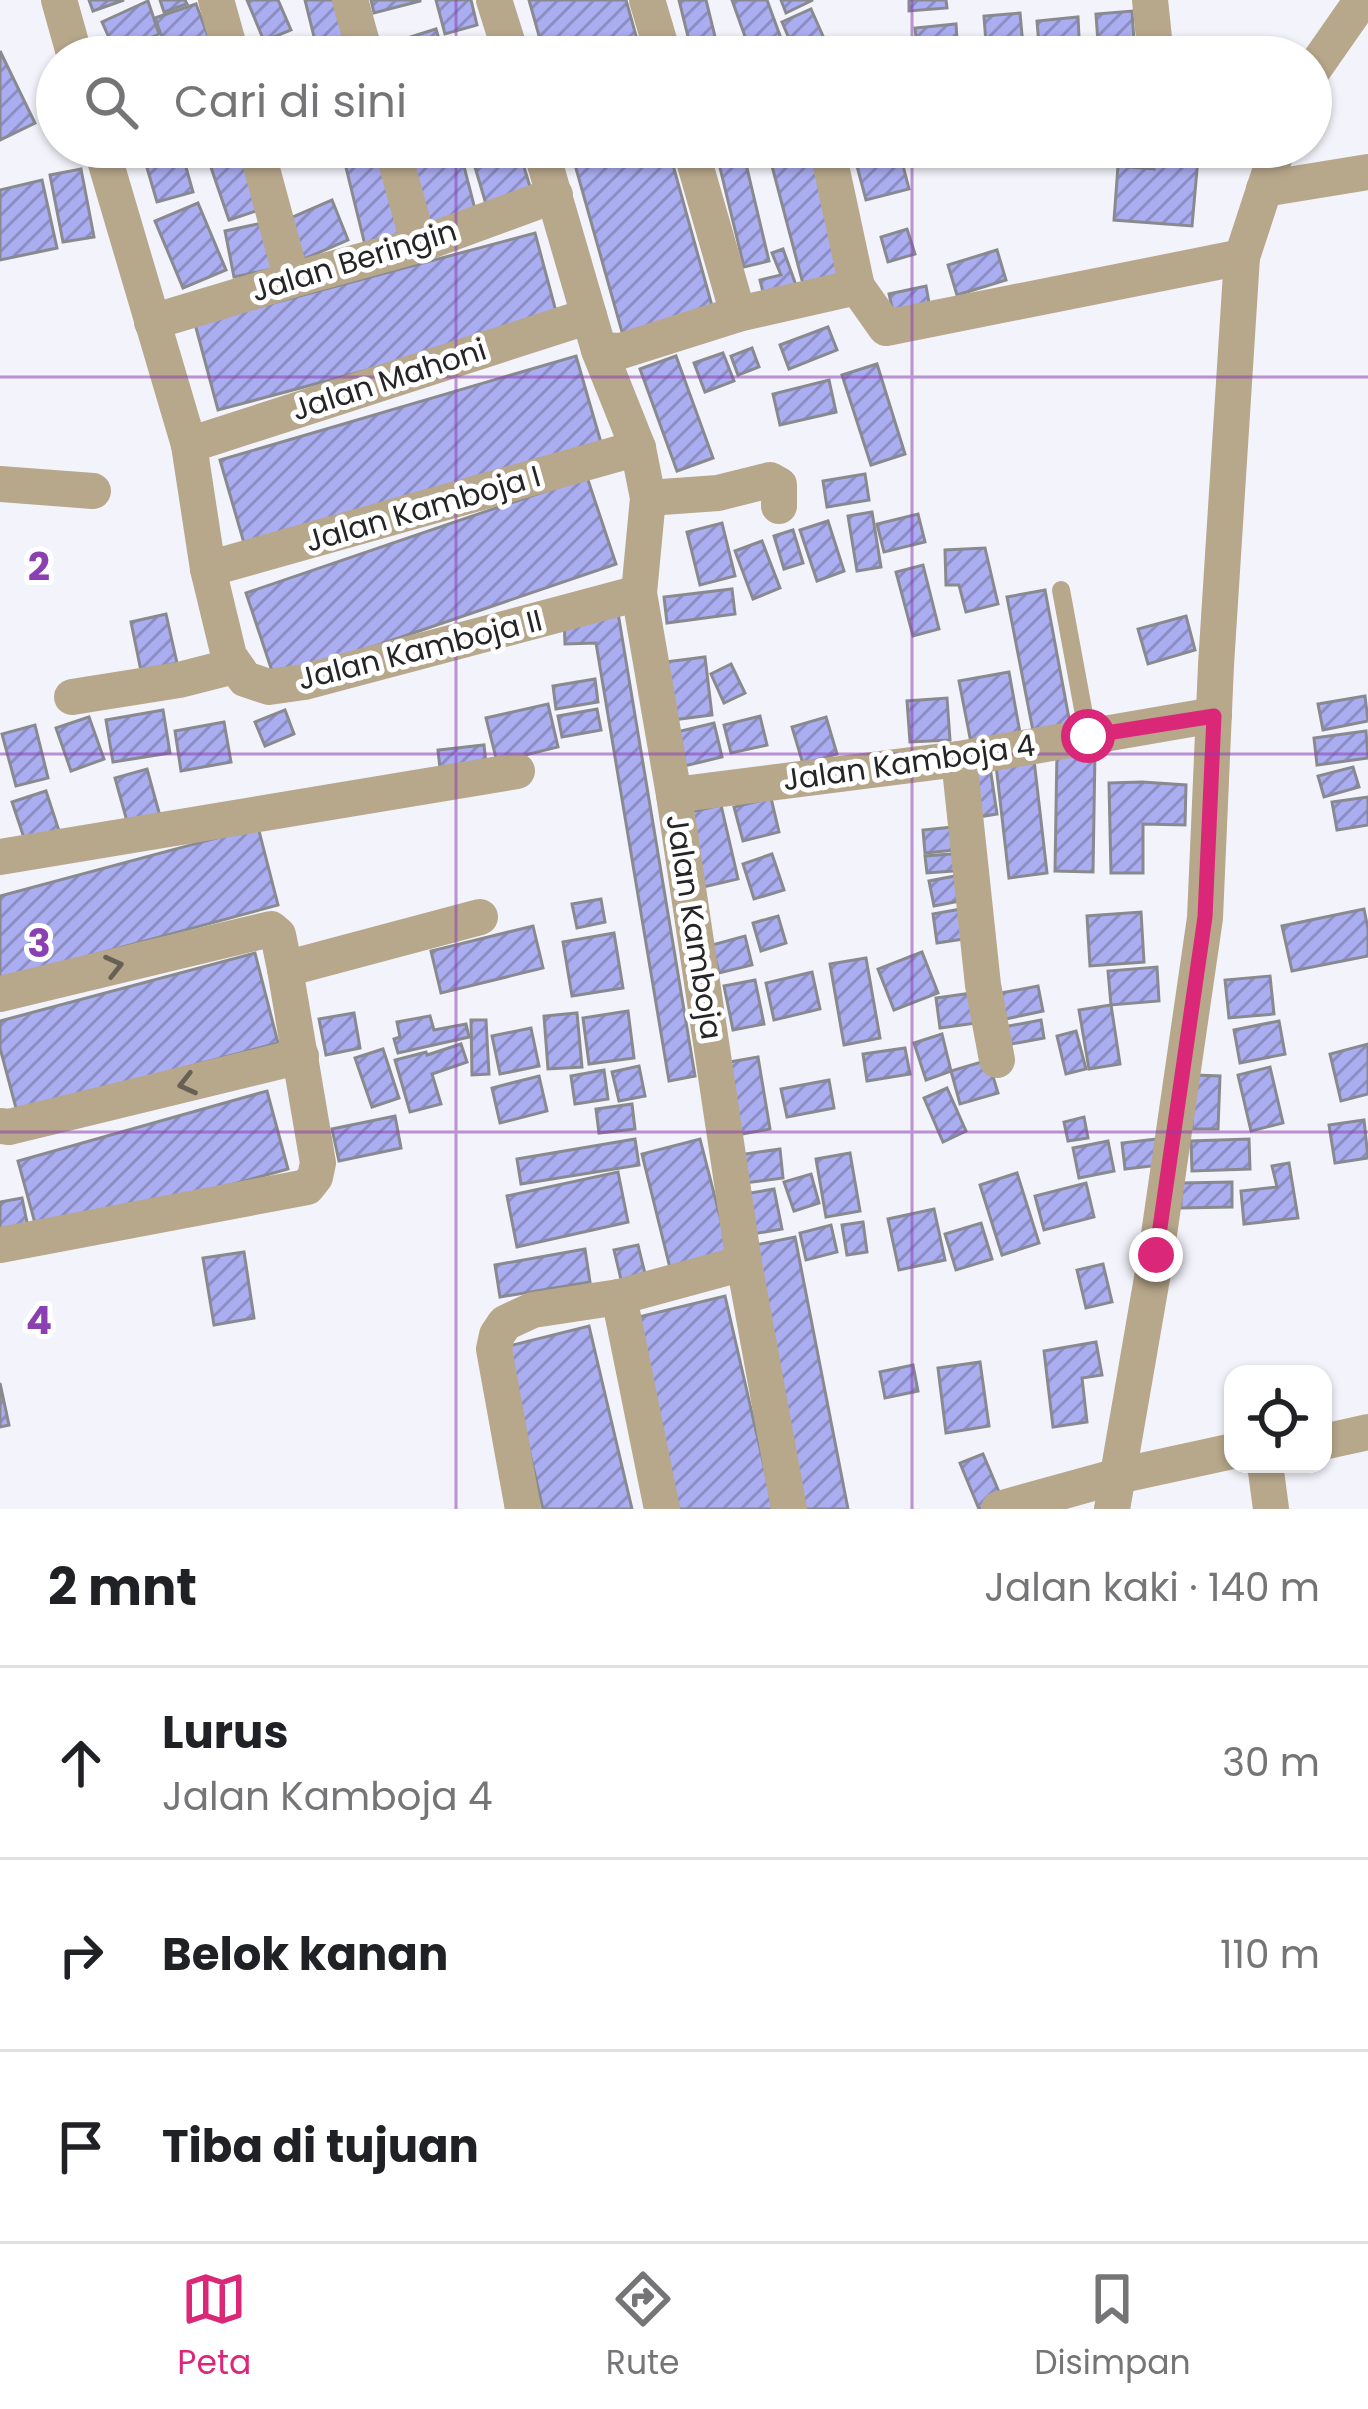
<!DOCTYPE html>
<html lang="id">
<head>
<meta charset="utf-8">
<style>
	body { margin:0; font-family:Poppins,sans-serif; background:#f2f2f2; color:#202124 }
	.controls { position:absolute; right:36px; bottom:36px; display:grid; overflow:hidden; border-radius:24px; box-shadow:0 3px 9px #0004 }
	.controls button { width:108px; height:108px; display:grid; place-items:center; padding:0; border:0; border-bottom:3px solid #e0e0e0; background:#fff; color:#202124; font:60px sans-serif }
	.stop { position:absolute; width:36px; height:36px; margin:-27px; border:9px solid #db2777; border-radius:50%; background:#fff }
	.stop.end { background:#db2777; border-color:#fff; box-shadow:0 3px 12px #0008 }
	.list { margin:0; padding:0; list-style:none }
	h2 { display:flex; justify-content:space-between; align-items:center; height:156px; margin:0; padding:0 48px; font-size:51px }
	h2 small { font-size:39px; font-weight:400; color:#757577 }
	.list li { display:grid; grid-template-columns:78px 1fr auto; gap:36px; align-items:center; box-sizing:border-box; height:192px; padding:0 48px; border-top:3px solid #e0e0e0 }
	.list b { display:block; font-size:45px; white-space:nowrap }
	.list p { margin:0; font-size:39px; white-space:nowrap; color:#757577 }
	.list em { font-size:39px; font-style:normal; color:#757577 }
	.icon { flex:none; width:66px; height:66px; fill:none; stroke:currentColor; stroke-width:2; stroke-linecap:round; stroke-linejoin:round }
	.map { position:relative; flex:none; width:1368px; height:1509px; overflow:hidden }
	.search { position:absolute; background:#fff; box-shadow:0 3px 9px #0004; left:36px; right:36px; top:36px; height:132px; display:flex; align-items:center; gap:30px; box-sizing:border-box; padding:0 42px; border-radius:66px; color:#757577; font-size:45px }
	.sheet { height:732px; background:#fff }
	nav { display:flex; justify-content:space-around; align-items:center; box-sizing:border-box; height:168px; border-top:3px solid #e0e0e0; background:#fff; font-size:33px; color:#757577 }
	nav a { display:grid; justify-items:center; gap:6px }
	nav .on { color:#db2777 }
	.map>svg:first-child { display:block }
</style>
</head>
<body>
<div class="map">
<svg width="1368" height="1509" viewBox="0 0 1368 1509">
	<defs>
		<pattern id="building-hatch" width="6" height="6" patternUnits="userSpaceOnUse" patternTransform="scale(3)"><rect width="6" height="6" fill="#abadf1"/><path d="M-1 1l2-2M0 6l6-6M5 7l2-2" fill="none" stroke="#8b8dc3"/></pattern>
	</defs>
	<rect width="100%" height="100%" fill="#f3f3fb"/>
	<!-- building -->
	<g fill="url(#building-hatch)" stroke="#898a90" stroke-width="3">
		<path d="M89 0H124L93 11Z"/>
		<path d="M160 0H185L187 4 164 12Z"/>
		<path d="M247 0H278L291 30 264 41Z"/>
		<path d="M305 0H344L358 57H319Z"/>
		<path d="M371 0H420V1L374 13Z"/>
		<path d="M436 0H471L477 25 445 34Z"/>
		<path d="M529 0H626L642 57H545Z"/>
		<path d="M679 0H706L720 57H693Z"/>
		<path d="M732 0H767L783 44 752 56Z"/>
		<path d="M781 0H813L786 13Z"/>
		<path d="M909 0H946L947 8 909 11Z"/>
		<path d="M148 1 159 34 116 53 102 22Z"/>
		<path d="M196 4 216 57H169L155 18Z"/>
		<path d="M811 9 830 52 817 57H797L782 22Z"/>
		<path d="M1132 11 1135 55 1099 57 1096 14Z"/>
		<path d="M1020 13 1024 57H987L984 16Z"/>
		<path d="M1078 17 1080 57H1040L1037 21Z"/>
		<path d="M956 24 958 53 918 56 915 28Z"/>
		<path d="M436 29 444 57H385L382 46Z"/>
		<path d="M289 39 294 57H251L249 50Z"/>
		<path d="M159 45 164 57H127Z"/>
		<path d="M0 51 35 123 0 140Z"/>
		<path d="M204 147H244L265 208 229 220Z"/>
		<path d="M277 147H321V148L281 160Z"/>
		<path d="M341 147H380L402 236 365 245Z"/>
		<path d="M408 147H459L478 221 431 233Z"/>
		<path d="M469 147H518L534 200 489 214Z"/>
		<path d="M570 147H668L714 313 624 339Z"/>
		<path d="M715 147H742L769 261 744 267Z"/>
		<path d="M767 147H815L848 272 803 284Z"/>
		<path d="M930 147H971L972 150 930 153Z"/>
		<path d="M1156 147H1199L1192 226 1114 220 1118 166 1154 169Z"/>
		<path d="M181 150 193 192 157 202 145 161Z"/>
		<path d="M900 154 909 189 866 200 857 166Z"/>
		<path d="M81 169 94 237 63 242 50 175Z"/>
		<path d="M42 180 57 248 0 260V190Z"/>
		<path d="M332 200 348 240 304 259 288 219Z"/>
		<path d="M198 203 226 270 183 288 155 221Z"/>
		<path d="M267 222 277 268 234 277 225 231Z"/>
		<path d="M907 229 915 254 888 262 881 237Z"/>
		<path d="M535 233 558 319 218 410 195 324Z"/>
		<path d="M783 249 798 291 766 304 760 280 781 275 772 253Z"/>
		<path d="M997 250 1006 280 957 295 948 265Z"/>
		<path d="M926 286 930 308 894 316 889 294Z"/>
		<path d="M828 327 837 350 789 369 780 345Z"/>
		<path d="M752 348 759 367 738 375 731 356Z"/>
		<path d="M723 353 734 381 705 392 694 363Z"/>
		<path d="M576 356 604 453 248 557 220 460Z"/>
		<path d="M676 356 713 458 677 471 640 369Z"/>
		<path d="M877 364 905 454 871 465 842 375Z"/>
		<path d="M829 380 836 412 780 425 773 394Z"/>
		<path d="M865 474 869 500 827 507 823 481Z"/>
		<path d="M587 477 616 564 275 680 246 593Z"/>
		<path d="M872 512 881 567 857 571 848 516Z"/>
		<path d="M918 514 925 542 884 552 877 524Z"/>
		<path d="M828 521 844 571 817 581 800 530Z"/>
		<path d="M722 523 735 576 700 585 687 532Z"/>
		<path d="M793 530 803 563 784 569 774 536Z"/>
		<path d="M762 541 780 588 753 599 735 551Z"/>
		<path d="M985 548 998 604 966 612 959 585H946L945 550Z"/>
		<path d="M923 565 939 629 913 636 896 572Z"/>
		<path d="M732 589 735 614 667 623 664 597Z"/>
		<path d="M1045 590 1071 729 1034 736 1007 597Z"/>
		<path d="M617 607 695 1076 669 1081 596 643 565 644 564 617Z"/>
		<path d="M166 614 177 663 141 671 131 622Z"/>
		<path d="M1186 616 1195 650 1148 664 1138 629Z"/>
		<path d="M705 657 712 715 672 720 665 662Z"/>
		<path d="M731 664 745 693 724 703 711 674Z"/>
		<path d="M1009 672 1022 744 973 753 959 681Z"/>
		<path d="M595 679 598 702 556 709 553 686Z"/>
		<path d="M1365 696 1368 721 1323 730 1318 704Z"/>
		<path d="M947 698 950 740 910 742 907 701Z"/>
		<path d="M548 704 558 747 497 762 486 718Z"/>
		<path d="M597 709 601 730 562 737 558 716Z"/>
		<path d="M163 710 170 753 113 762 106 720Z"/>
		<path d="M285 710 294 734 265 746 255 722Z"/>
		<path d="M760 716 767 745 731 753 724 725Z"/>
		<path d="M89 717 104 759 71 771 56 728Z"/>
		<path d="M826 717 837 754 803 764 792 727Z"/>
		<path d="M224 722 231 762 181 771 175 731Z"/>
		<path d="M714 723 722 757 676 768 668 734Z"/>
		<path d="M35 725 48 778 16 786 2 734Z"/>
		<path d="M1366 731 1368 758 1317 765 1314 738Z"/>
		<path d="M484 745 487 773 441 778 438 750Z"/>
		<path d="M1057 751H1095L1093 872 1055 871Z"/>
		<path d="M1034 760 1047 873 1009 878 996 765Z"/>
		<path d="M990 767 997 814 979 817 971 770Z"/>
		<path d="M1353 767 1359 787 1324 797 1318 776Z"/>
		<path d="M147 769 160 816 128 825 115 778Z"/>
		<path d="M1142 782 1186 785 1185 825 1143 824V873H1111L1109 783Z"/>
		<path d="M46 791 61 837 27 847 12 802Z"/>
		<path d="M1368 797V825L1337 830 1332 802Z"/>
		<path d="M771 798 779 832 743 841 734 807Z"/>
		<path d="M721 805 738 879 695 889 678 815Z"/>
		<path d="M963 826 965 849 925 853 923 830Z"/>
		<path d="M258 827 278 905 0 980V896Z"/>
		<path d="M964 853 966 870 927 873 925 856Z"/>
		<path d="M772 854 784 890 754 899 743 864Z"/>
		<path d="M965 874 970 899 934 906 929 881Z"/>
		<path d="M601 899 605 922 577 928 572 904Z"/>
		<path d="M972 907 977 937 937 943 933 914Z"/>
		<path d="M1364 909 1368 929V956L1292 971 1282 926Z"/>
		<path d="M1141 912 1144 962 1090 966 1087 916Z"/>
		<path d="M778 916 786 943 761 951 753 923Z"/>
		<path d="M533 926 543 968 441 993 431 951Z"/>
		<path d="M614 933 623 988 572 996 563 942Z"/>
		<path d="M745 936 752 965 719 973 712 945Z"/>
		<path d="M922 952 938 993 894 1010 878 969Z"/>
		<path d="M255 953 278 1043 17 1112 0 1048V1021Z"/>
		<path d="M866 958 880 1038 844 1045 830 964Z"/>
		<path d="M1157 967 1159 1001 1111 1005 1108 971Z"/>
		<path d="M812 972 820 1009 774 1020 766 983Z"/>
		<path d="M1270 976 1274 1014 1229 1018 1225 980Z"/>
		<path d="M755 980 764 1024 733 1030 724 986Z"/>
		<path d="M1038 986 1043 1011 1001 1020 996 994Z"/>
		<path d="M979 992 983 1022 940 1028 936 998Z"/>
		<path d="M1111 1005 1120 1064 1089 1069 1079 1010Z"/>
		<path d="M628 1011 634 1058 589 1064 583 1018Z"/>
		<path d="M354 1013 360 1048 326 1055 319 1019Z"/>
		<path d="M577 1013 582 1067 548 1069 544 1016Z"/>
		<path d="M430 1016 434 1030 466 1024 469 1037 398 1053 394 1039 400 1037 397 1022Z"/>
		<path d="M471 1020H486L489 1074 472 1075Z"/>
		<path d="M1041 1020 1044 1038 1001 1046 998 1028Z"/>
		<path d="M1279 1021 1285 1054 1240 1063 1234 1030Z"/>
		<path d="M531 1028 539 1066 500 1074 492 1036Z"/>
		<path d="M1076 1031 1086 1069 1066 1074 1057 1036Z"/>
		<path d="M942 1034 951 1071 926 1080 914 1043Z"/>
		<path d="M461 1044 467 1062 432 1074 441 1104 410 1112 395 1060 426 1052 427 1055Z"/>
		<path d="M1368 1044V1094L1341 1101 1330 1054Z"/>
		<path d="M905 1048 910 1074 867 1081 863 1054Z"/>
		<path d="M383 1049 399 1098 372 1107 355 1058Z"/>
		<path d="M758 1057 770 1129 737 1135 724 1063Z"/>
		<path d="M988 1060 998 1093 960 1104 951 1071Z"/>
		<path d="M639 1066 645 1096 619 1101 612 1072Z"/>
		<path d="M1270 1067 1283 1123 1251 1131 1238 1075Z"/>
		<path d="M604 1070 608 1099 575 1104 571 1076Z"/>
		<path d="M1194 1075 1220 1076 1218 1129H1192Z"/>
		<path d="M539 1076 547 1111 500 1123 492 1088Z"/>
		<path d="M829 1080 834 1108 787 1117 781 1089Z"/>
		<path d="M947 1088 966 1131 943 1142 924 1098Z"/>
		<path d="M267 1091 288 1169 39 1238 18 1161Z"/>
		<path d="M632 1104 635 1129 599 1133 596 1109Z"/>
		<path d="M395 1116 401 1148 339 1161 332 1129Z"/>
		<path d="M1084 1117 1088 1138 1068 1141 1064 1122Z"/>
		<path d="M1364 1120 1368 1158 1335 1163 1329 1125Z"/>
		<path d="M635 1139 639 1165 521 1184 517 1159Z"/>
		<path d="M700 1139 729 1252 670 1268 642 1154Z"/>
		<path d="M1157 1139 1160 1165 1125 1169 1122 1143Z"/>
		<path d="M1249 1139 1250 1169 1192 1171 1191 1141Z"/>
		<path d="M1108 1141 1114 1171 1079 1178 1073 1148Z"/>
		<path d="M780 1149 783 1178 736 1184 732 1156Z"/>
		<path d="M850 1153 860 1211 826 1217 816 1159Z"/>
		<path d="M1289 1163 1298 1218 1244 1224 1241 1191 1277 1187 1272 1166Z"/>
		<path d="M618 1172 628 1222 517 1247 507 1196Z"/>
		<path d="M1017 1173 1039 1243 1002 1255 980 1185Z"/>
		<path d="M811 1174 819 1203 794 1211 784 1182Z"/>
		<path d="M1232 1182V1207L1181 1208V1183Z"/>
		<path d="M1086 1183 1094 1217 1044 1230 1035 1196Z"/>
		<path d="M774 1189 782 1229 747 1235 739 1195Z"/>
		<path d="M22 1198 30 1237 0 1243V1202Z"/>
		<path d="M934 1209 945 1260 899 1270 888 1219Z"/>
		<path d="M863 1222 867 1252 847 1255 842 1225Z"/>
		<path d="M981 1223 992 1259 956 1270 945 1234Z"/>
		<path d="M831 1225 837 1252 806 1260 800 1233Z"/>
		<path d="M795 1237 848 1509H797L746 1247Z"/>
		<path d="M638 1245 648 1286 624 1292 614 1250Z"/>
		<path d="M585 1249 590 1282 500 1297 495 1265Z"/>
		<path d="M244 1252 254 1318 214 1325 203 1258Z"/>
		<path d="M1103 1264 1112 1302 1086 1308 1077 1270Z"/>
		<path d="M725 1296 774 1509H670L626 1320Z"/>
		<path d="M589 1326 632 1509H543L505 1347Z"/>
		<path d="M1096 1342 1102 1375 1082 1378 1087 1422 1053 1427 1044 1351Z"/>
		<path d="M980 1362 989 1426 946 1433 938 1368Z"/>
		<path d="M913 1365 918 1391 885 1398 880 1372Z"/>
		<path d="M0 1383 9 1425 0 1427Z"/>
		<path d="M983 1454 1002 1499 979 1509 960 1463Z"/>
	</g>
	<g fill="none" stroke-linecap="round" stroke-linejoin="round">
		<!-- lane -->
		<path stroke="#b7a78b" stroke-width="18" d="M1061 590 1088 736"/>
		<!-- street -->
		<g stroke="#b7a78b" stroke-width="36">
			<path d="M59 0 75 57"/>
			<path d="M216 0 232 57"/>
			<path d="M350 0 366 57"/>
			<path d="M494 0 512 57"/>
			<path d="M647 0 664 57"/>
			<path d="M1150 0 1156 57"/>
			<path d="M1311 73 1362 0"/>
			<path d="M101 147 189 445 208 569 229 656 245 679 269 687 304 682 639 593"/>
			<path d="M256 147 292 280"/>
			<path d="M392 147 419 245"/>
			<path d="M540 147 599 350 638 448 648 498 639 593 674 795 744 1263 789 1509"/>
			<path d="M690 147 738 314"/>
			<path d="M827 147 857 287 886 328 1242 257"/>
			<path d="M1264 189 1368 172"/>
			<path d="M152 322 292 280 419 245 555 195"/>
			<path d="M599 350 621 351 738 314 857 287"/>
			<path d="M189 445 589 316"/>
			<path d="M0 484 93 491"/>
			<path d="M648 498 718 493 770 480 779 485V506"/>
			<path d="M208 569 638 448"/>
			<path d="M72 697 179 680 234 666"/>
			<path d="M959 759 983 985 997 1060"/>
			<path d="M674 795 959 759 1214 715"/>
			<path d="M0 857 517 771"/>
			<path d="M285 969 480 917"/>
			<path d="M0 994 271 929 278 935 285 969 318 1163 315 1177 307 1187 0 1245"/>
			<path d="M0 1126 9 1127 301 1056"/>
			<path d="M619 1297 662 1509"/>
			<path d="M1323 1442 1368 1432"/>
			<path d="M1265 1464 1271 1509"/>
			<path d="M523 1509 494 1349 497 1335 505 1323 533 1310 619 1297 744 1263"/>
			<path d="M999 1509 1118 1476 1233 1451"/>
			<path d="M1112 1509 1156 1255 1205 918 1216 665 1242 257 1278 147"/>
		</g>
	</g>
	<!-- one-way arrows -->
	<defs><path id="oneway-chevron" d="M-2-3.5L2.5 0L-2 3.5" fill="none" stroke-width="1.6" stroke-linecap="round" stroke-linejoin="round" transform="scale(3)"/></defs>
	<g stroke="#676054">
		<use href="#oneway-chevron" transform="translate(114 966) rotate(-14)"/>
		<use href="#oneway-chevron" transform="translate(187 1084) rotate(166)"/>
	</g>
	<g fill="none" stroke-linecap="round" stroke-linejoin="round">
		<!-- route -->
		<path stroke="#db2777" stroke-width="15" d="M1088 736 1214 716 1205 917 1156 1255"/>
	</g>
	<!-- grid -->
	<path fill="none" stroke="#8b40b1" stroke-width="3" stroke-opacity="0.55" d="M456 0V57M912 0V57M456 147V1509M912 147V1509M0 377H1368M0 754H1368M0 1132H1368"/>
	<g text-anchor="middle" stroke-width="10" stroke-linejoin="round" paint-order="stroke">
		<!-- street labels -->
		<g font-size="30" fill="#252527" stroke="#fff">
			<text transform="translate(354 261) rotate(-17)" y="10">Jalan Beringin</text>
			<text transform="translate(389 380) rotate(-18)" y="10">Jalan Mahoni</text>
			<text transform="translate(423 509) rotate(-16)" y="10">Jalan Kamboja I</text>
			<text transform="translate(420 650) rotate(-14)" y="10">Jalan Kamboja II</text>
			<text transform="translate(909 763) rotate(-8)" y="10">Jalan Kamboja 4</text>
			<text transform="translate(694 927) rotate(81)" y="10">Jalan Kamboja</text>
		</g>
	</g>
	<g font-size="39" text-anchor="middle" font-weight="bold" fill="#8b40b1" stroke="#fff" stroke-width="10" stroke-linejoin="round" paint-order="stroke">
		<text x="39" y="580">2</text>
		<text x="39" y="957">3</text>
		<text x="39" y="1334">4</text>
	</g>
</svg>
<div class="controls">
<button><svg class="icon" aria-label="locate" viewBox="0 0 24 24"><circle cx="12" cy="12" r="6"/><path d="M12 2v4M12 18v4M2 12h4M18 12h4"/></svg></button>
</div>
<div class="stop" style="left:1088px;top:736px"></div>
<div class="stop end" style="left:1156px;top:1255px"></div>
<div class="search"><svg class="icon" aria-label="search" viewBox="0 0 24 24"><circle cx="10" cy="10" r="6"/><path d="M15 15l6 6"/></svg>Cari di sini</div>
</div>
<section class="sheet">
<h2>2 mnt<small>Jalan kaki · 140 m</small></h2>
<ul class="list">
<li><svg class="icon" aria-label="ahead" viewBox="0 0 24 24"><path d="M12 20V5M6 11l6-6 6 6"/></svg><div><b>Lurus</b><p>Jalan Kamboja 4</p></div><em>30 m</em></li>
<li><svg class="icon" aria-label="right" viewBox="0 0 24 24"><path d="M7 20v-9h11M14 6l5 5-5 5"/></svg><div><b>Belok kanan</b></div><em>110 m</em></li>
<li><svg class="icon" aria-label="arrive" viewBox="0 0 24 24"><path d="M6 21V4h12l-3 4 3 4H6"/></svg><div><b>Tiba di tujuan</b></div></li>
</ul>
</section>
<nav>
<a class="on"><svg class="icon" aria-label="map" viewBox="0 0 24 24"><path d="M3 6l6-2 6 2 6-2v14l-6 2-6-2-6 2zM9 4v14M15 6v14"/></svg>Peta</a>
<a><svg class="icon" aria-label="directions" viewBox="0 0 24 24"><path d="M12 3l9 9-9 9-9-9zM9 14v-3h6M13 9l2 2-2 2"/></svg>Rute</a>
<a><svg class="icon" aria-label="saved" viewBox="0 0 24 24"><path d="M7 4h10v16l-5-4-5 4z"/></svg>Disimpan</a>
</nav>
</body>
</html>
